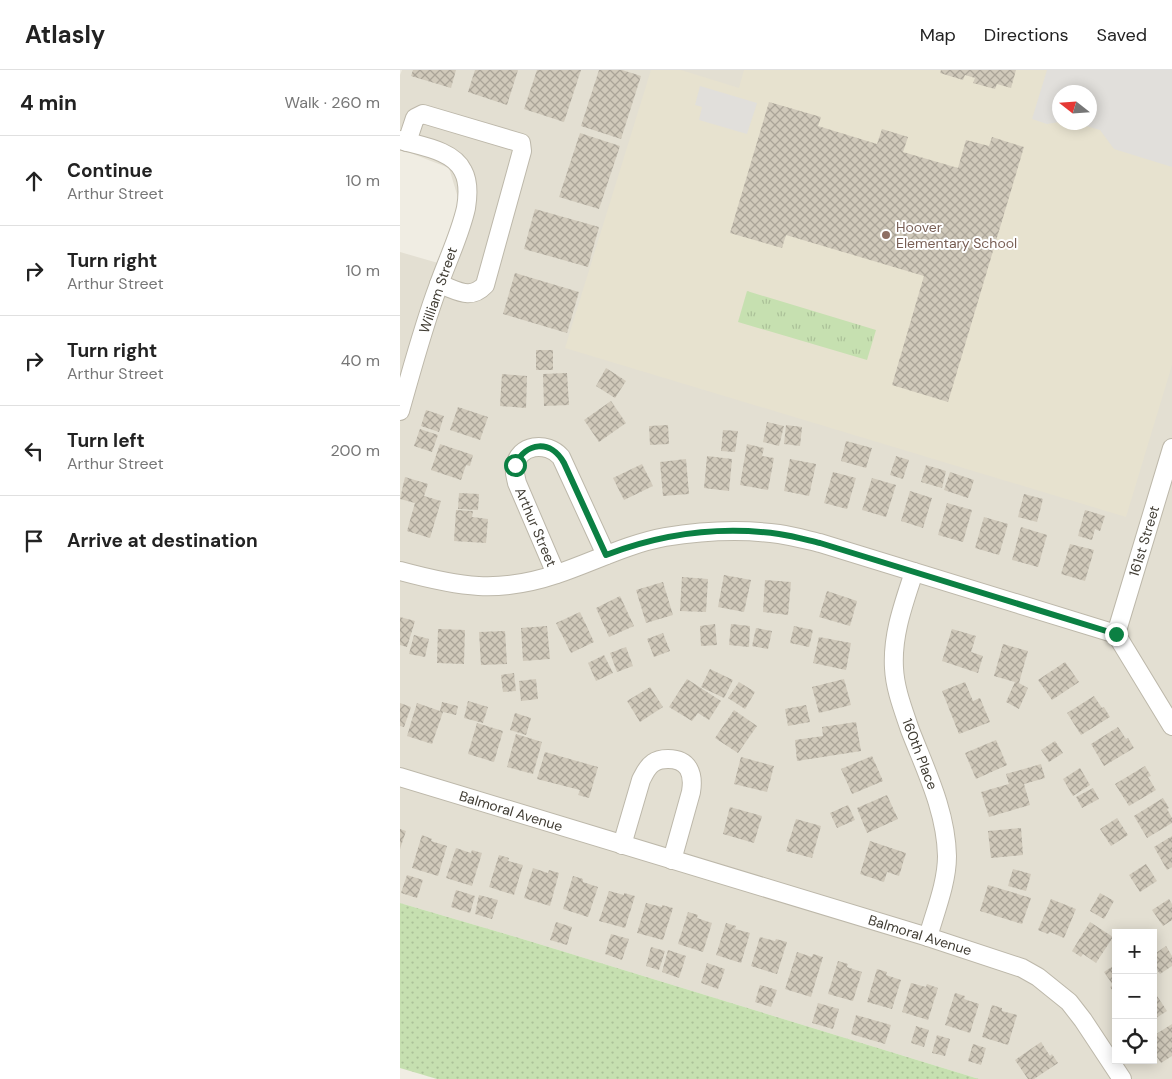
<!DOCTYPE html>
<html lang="en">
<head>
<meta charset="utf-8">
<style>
	body { margin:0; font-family:"DM Sans",sans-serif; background:#f2f2f2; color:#222 }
	.controls { position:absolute; right:15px; bottom:15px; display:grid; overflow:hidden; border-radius:0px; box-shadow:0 2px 12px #0003 }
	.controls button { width:45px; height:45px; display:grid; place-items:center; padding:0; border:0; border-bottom:1px solid #e0e0e0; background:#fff; color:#222; font:25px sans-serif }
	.compass { position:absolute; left:652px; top:15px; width:45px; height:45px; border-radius:50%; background:#fff; box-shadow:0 2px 12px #0003; rotate:287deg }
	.stop { position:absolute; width:15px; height:15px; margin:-11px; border:4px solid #0b8043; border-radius:50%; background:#fff }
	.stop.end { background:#0b8043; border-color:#fff; box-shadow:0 1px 5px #0008 }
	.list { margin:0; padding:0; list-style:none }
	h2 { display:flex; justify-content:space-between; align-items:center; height:65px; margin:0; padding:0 20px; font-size:21px }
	h2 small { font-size:16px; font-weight:400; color:#767676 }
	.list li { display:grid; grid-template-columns:32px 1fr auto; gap:15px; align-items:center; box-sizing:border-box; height:90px; padding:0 20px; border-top:1px solid #e0e0e0 }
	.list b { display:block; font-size:19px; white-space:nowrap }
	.list p { margin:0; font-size:16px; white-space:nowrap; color:#767676 }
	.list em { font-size:16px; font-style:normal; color:#767676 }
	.icon { flex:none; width:28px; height:28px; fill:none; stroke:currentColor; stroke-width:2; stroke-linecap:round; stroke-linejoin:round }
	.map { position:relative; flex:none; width:772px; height:1009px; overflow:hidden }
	header { display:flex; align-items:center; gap:30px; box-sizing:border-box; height:70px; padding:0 25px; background:#fff; border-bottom:1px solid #e0e0e0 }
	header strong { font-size:24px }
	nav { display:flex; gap:28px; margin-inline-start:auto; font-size:18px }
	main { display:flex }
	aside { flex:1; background:#fff }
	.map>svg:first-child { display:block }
</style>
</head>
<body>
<header>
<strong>Atlasly</strong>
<nav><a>Map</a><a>Directions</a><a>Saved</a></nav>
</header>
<main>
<aside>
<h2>4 min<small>Walk · 260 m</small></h2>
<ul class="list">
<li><svg class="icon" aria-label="ahead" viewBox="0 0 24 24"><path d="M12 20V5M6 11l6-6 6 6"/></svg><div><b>Continue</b><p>Arthur Street</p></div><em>10 m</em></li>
<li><svg class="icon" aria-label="right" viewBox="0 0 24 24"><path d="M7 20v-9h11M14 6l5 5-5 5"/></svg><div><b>Turn right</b><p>Arthur Street</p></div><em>10 m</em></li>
<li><svg class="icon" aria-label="right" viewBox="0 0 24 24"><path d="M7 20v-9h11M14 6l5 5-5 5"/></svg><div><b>Turn right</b><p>Arthur Street</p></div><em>40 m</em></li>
<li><svg class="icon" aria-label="left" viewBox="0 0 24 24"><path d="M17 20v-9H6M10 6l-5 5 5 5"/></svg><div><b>Turn left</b><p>Arthur Street</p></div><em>200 m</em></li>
<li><svg class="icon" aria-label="arrive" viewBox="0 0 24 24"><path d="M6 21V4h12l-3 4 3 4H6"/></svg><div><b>Arrive at destination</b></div></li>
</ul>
</aside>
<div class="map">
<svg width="772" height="1009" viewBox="0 0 772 1009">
	<defs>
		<pattern id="grass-dots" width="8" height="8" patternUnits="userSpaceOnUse" patternTransform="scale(1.25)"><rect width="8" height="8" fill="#c6e0b0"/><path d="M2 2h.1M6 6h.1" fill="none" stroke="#abc198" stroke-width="1.8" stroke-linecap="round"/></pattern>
		<pattern id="park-tufts" width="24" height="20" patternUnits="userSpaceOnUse" patternTransform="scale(1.25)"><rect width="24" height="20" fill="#c6e0b0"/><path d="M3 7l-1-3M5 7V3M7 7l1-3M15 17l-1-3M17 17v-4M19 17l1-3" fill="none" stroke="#abc198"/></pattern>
		<pattern id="building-cross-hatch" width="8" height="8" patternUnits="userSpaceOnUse" patternTransform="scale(1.25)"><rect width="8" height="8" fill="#d0c9ba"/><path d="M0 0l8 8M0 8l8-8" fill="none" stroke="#aaa498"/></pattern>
	</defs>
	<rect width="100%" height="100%" fill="#f0ede3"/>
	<!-- residential -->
	<path fill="#e3dfd2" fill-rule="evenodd" d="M2 0H772V1009H579L116 867 0 833V182L38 193 59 131 49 98 0 79V5ZM660 22H690V52H660ZM716 863H753V990H716Z"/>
	<!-- education -->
	<path fill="#e7e2cf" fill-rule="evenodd" d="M251 0H281L339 18 344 0H772V295L726 447 165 278ZM660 22H690V52H660Z"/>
	<!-- grass -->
	<path fill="url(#grass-dots)" d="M0 833 116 867 579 1009H37L0 998Z"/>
	<!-- park -->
	<path fill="url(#park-tufts)" d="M347 221 476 260 467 290 338 252Z"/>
	<!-- parking -->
	<g fill="#e1dfdb">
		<path d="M647 0H772V97L714 79 700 60 676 53 690 52V22H660L659 52 647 54 632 49Z"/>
		<path d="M300 16 357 33 347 64 299 50 302 37 295 35Z"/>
	</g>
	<!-- building -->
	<g fill="url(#building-cross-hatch)">
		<path d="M13 0H56L51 18 11 6Z"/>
		<path d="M75 0H118L107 35 68 22Z"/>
		<path d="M137 0H181L164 52 124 39Z"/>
		<path d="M199 0H222L241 6 221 69 181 56Z"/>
		<path d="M541 0H616L611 18 597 14 595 19 573 13 575 8 565 5 563 10 540 3Z"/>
		<path d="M369 32 421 47 418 56 477 74 482 59 508 67 503 82 558 98 566 70 589 76 592 67 624 77 548 332 492 315 524 206 386 165 382 178 330 163Z"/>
		<path d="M180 63 220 76 199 139 159 127Z"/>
		<path d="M135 139 199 157 188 197 124 179Z"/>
		<path d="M115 203 179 222 167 263 103 244Z"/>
		<rect x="136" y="280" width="17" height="20"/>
		<path d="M206 298 226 311 215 328 196 316Z"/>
		<path d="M167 303 169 335 144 336 143 304Z"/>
		<path d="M102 304 127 306 126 338 100 336Z"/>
		<path d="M211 331 226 353 199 372 184 350Z"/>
		<path d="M58 337 88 347 80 370 50 360Z"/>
		<path d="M26 340 44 346 39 362 21 356Z"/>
		<path d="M367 352 384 356 379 376 363 372Z"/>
		<path d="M268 355 269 374 250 375 249 356Z"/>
		<path d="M386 355 402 357 400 376 384 374Z"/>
		<path d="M20 359 38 365 32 382 14 376Z"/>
		<path d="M323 360 338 361 335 382 321 381Z"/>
		<path d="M446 371 472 378 466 398 441 391Z"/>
		<path d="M40 374 73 385 70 396 66 395 61 410 31 400Z"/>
		<path d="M347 374 364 378 362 386 374 388 368 420 340 415Z"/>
		<path d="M307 386 332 389 329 421 304 418Z"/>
		<path d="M496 386 509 390 503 409 490 405Z"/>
		<path d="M286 389 289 424 263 426 260 392Z"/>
		<path d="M390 389 416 394 409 426 384 421Z"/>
		<path d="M242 394 253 416 224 430 213 408Z"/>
		<path d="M526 395 546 401 542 418 521 412Z"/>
		<path d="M433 402 456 408 447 439 424 433Z"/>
		<path d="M550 402 574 410 568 428 544 420Z"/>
		<path d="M5 407 28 414 24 426 41 431 30 468 7 461 15 433 0 429Z"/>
		<path d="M472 408 496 415 486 447 462 440Z"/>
		<path d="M510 421 532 428 523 458 501 451Z"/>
		<path d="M59 423 79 424 78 440 58 439Z"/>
		<path d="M624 424 643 429 637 452 618 447Z"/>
		<path d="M547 433 572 440 563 472 538 465Z"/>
		<path d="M56 440 73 441 72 447 88 449 86 473 54 471Z"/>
		<path d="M685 440 705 446 700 461 695 459 692 470 678 466Z"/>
		<path d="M584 447 608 454 599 485 575 478Z"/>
		<path d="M621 457 647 465 638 497 612 490Z"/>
		<path d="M670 474 694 480 685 511 661 504Z"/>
		<path d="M324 505 351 510 344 542 318 537Z"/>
		<path d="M282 507 308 509 306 542 280 541Z"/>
		<path d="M365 510 391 512 388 545 363 542Z"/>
		<path d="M263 512 273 545 246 553 236 520Z"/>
		<path d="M427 521 457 531 450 556 419 547Z"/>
		<path d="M220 526 234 556 209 567 196 538Z"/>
		<path d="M180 542 194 572 171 583 156 553Z"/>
		<path d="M0 547 15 551 7 577 0 575Z"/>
		<path d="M315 554 317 575 301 576 300 556Z"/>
		<path d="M331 554 350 556 349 577 329 575Z"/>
		<path d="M147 556 150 589 123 591 121 558Z"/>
		<path d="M394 556 413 560 409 577 390 573Z"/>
		<path d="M356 558 372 561 368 579 352 576Z"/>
		<path d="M38 559 65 560 64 594 37 593Z"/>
		<path d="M552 559 576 566 571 582 583 586 578 603 542 591Z"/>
		<path d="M105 561 107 594 81 595 79 562Z"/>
		<path d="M263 563 270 581 254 587 247 569Z"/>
		<path d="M14 565 29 569 25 587 9 584Z"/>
		<path d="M419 567 451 573 446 600 413 593Z"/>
		<path d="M603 574 628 581 619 613 628 618 619 639 606 632 615 612 594 606Z"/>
		<path d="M226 577 233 596 217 602 210 583Z"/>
		<path d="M204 585 213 603 196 611 188 593Z"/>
		<path d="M665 592 679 612 652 630 638 610Z"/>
		<path d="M310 599 333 610 324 628 301 617Z"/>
		<path d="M114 603 116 621 103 622 101 605Z"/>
		<path d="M136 609 138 629 121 631 119 611Z"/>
		<path d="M287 609 321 631 309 650 298 643 292 651 269 637Z"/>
		<path d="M444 609 451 635 419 643 412 617Z"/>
		<path d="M339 612 355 622 345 639 328 628Z"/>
		<path d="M565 612 573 631 580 628 590 652 559 664 542 621Z"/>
		<path d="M250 617 263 637 240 652 227 631Z"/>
		<path d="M694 626 702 638 704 637 710 647 681 665 667 643Z"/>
		<path d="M68 631 88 637 83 653 64 648Z"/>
		<path d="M42 632 58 636 56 645 43 642 32 674 7 666 17 633 40 641Z"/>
		<path d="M0 633 11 637 4 657 0 656Z"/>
		<path d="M406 635 410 652 388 656 385 639Z"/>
		<path d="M334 640 357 656 338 683 315 668Z"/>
		<path d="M115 643 131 648 126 665 110 660Z"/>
		<path d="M456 652 461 681 397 691 395 670 423 666 422 657Z"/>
		<path d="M77 653 103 661 94 692 68 684Z"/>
		<path d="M718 657 726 669 728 668 734 678 704 696 691 674Z"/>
		<path d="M116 664 142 672 133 704 107 697Z"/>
		<path d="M596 670 607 695 576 709 565 683Z"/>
		<path d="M655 671 663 683 649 692 641 680Z"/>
		<path d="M145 682 198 697 189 728 178 725 180 720 137 709Z"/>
		<path d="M472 686 483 711 452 724 441 699Z"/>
		<path d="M341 687 374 696 367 722 334 714Z"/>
		<path d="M641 694 645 708 624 714 630 735 589 747 581 722 609 714 606 704Z"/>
		<path d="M745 696 751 706 748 707 756 720 729 736 715 714Z"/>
		<path d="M680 698 690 715 673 726 663 709Z"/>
		<path d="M693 718 699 729 682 738 676 727Z"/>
		<path d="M487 725 498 749 467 763 457 738Z"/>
		<path d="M763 728 769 738 767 739 772 748V753L747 768 734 746Z"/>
		<path d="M448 735 455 750 437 758 430 743Z"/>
		<path d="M330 737 362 746 354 773 323 764Z"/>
		<path d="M717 748 728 765 711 776 700 759Z"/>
		<path d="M396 749 421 756 412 788 386 781Z"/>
		<path d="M621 758 623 785 591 788 588 761Z"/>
		<path d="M0 759 6 761 0 779Z"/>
		<path d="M22 765 32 769 31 771 47 776 38 806 12 798Z"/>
		<path d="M772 766V797L767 800 754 777Z"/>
		<path d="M470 771 506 783 499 806 487 802 484 812 460 804Z"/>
		<path d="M56 778 71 783 72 780 82 783 72 816 46 808Z"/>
		<path d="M99 785 109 788 108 791 123 795 114 825 89 817Z"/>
		<path d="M746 794 757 811 740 822 729 805Z"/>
		<path d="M133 798 148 803 149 800 159 803 150 836 124 828Z"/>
		<path d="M613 799 631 804 626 821 608 816Z"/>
		<path d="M7 805 23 810 17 828 1 823Z"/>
		<path d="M173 806 183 809V812L198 817 188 847 163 839Z"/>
		<path d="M588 815 631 828 622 854 580 841Z"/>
		<path d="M56 820 75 826 70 843 51 837Z"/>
		<path d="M209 821 224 825V823L235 826 225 858 199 851Z"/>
		<path d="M700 823 714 831 704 849 690 841Z"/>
		<path d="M79 825 98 830 92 849 75 844Z"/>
		<path d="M651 829 676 839 664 868 650 862 648 864 638 860Z"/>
		<path d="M769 829 772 834V850L763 856 752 840Z"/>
		<path d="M246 833 262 837V835L273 838 263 870 237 863Z"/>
		<path d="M288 842 298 845 297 848 312 853 303 882 278 874Z"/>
		<path d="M156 852 172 857 167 875 150 870Z"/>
		<path d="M690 852 713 867 696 893 683 884 681 887 672 881Z"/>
		<path d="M326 853 336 856 335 859 350 863 341 893 316 885Z"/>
		<path d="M211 864 229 869 222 890 205 884Z"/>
		<path d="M360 867 375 871 376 869 387 872 377 904 351 896Z"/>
		<path d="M766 876 772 886V896L760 904 753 894V885Z"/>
		<path d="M251 877 265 881 259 900 246 896Z"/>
		<path d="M268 880 286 886 279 908 262 902Z"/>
		<path d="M397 882 412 887 413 884 423 887 411 927 385 919Z"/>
		<path d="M438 891 448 894 447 897 462 902 453 931 428 924Z"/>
		<path d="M307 893 325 899 318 919 301 913Z"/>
		<path d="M716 894V925L710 917 713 915 704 902Z"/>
		<path d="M477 899 487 902 486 905 501 910 492 939 467 932Z"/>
		<path d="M511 913 526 917 527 914 538 918 528 950 502 942Z"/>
		<path d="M360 915 377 920 371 937 355 932Z"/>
		<path d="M753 920 767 941 753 950Z"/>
		<path d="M555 923 565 926 564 929 579 934 570 963 545 955Z"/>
		<path d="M418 933 439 939 433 959 412 953Z"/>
		<path d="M592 935 602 938V941L617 945 608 975 582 967Z"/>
		<path d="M456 945 491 955 485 974 451 964Z"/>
		<path d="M772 954V986L761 993 755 984 757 983 753 976V966Z"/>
		<path d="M516 956 529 960 524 977 511 973Z"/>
		<path d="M537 965 550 969 545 986 532 983Z"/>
		<path d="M641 972 650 986 652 984 658 993 634 1009H628L615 990Z"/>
		<path d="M573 974 586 978 581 995 568 991Z"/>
	</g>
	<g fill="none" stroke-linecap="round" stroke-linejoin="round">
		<defs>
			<g id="minor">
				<path d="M0 70C20 76 53 80 63 101 69 112 68 126 66 138 60 165 47 191 38 217 23 257 12 299 0 341"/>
				<path d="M7 72 15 48 23 44 121 73 122 81 85 215C70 231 57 220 39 214"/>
				<path d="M0 501C59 517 98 524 157 504 193 492 227 474 265 467 302 461 342 459 379 464 393 466 407 470 420 473L716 564 772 656"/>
				<path d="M514 502C504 533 492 564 494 598 495 619 503 639 510 660 526 701 546 741 547 786 547 813 535 842 528 867"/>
				<path d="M156 504 117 413C116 408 114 403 115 397 118 374 147 371 161 387L206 485"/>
				<path d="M716 564 772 378"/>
				<path d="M0 707 528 867 622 898 638 907 669 932 683 950 722 1009"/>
				<path d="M222 775 241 710C244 704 247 697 253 693 257 690 263 689 268 689 289 689 294 704 291 722L272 790"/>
			</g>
		</defs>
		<!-- minor casing -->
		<use href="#minor" stroke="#bdb8aa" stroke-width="20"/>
		<!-- minor -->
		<use href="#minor" stroke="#fff" stroke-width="18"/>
	</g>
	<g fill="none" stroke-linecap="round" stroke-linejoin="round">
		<!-- route -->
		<path stroke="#0b8043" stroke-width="6" d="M115 395C126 372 151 369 164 393L206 485C261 464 321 456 379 464 393 466 407 470 420 473L716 564"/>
	</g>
	<!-- markers -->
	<circle fill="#8d6e63" stroke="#fff" stroke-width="2" cx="486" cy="165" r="5"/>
	<g text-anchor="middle" stroke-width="4" stroke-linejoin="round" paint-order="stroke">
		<!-- education labels -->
		<g font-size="14" fill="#785e54" stroke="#fff" text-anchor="start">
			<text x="496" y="162">Hoover<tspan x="496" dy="16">Elementary School</tspan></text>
		</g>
		<!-- street labels -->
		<g font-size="14" fill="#413d34" stroke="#fff">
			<text transform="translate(38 220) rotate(-71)" y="5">William Street</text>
			<text transform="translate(136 457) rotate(67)" y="5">Arthur Street</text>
			<text transform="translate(744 471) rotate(-73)" y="5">161st Street</text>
			<text transform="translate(520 684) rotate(69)" y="5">160th Place</text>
			<text transform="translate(111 741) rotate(17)" y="5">Balmoral Avenue</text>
			<text transform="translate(520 865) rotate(17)" y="5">Balmoral Avenue</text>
		</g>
	</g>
</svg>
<div class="controls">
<button>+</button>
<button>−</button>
<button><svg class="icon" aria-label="locate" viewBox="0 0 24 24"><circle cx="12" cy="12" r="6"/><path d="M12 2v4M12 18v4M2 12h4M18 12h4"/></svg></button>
</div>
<svg class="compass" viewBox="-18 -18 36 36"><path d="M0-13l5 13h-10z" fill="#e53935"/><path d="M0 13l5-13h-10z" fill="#767676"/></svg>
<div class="stop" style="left:115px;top:395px"></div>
<div class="stop end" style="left:716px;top:564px"></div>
</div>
</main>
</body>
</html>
